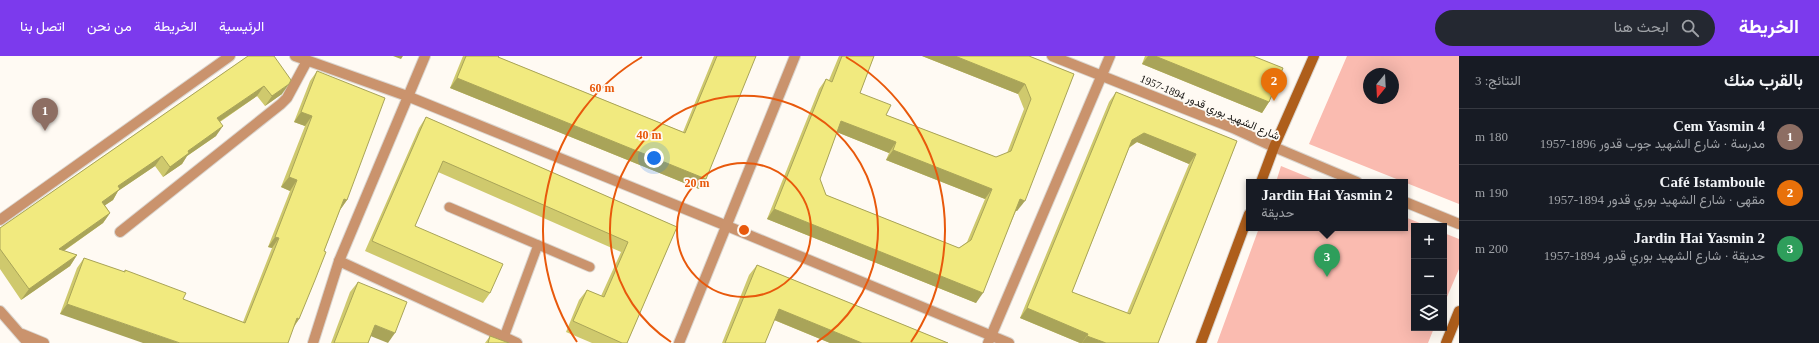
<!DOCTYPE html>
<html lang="ar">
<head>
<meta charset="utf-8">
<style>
	body { margin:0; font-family:"Times New Roman",Vazirmatn,serif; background:#242831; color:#f1f3f6; direction:rtl }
	.controls { position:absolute; right:12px; bottom:12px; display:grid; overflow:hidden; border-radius:0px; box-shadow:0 4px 16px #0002 }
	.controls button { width:36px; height:36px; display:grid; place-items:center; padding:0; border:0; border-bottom:1px solid #363941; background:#171b24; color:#f1f3f6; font:20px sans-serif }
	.compass { position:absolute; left:1363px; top:12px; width:36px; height:36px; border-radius:50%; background:#171b24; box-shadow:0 4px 16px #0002; rotate:198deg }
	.you { position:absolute; left:654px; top:102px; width:14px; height:14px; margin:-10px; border:3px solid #fff; border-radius:50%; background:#1a73e8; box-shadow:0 0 0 6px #1a73e833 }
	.badge { display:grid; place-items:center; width:26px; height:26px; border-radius:50%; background:#7c3aed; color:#fff; font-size:13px; font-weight:700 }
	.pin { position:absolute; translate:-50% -33px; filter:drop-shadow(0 1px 2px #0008) }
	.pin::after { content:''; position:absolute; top:21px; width:14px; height:12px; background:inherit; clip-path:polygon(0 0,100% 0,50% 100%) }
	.popup { position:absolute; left:1246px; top:123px; width:162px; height:52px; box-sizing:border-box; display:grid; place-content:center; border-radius:0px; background:#171b24; filter:drop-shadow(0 1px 3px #0005); font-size:13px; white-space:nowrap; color:#9ea1a6 }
	.popup b { font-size:15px; color:#f1f3f6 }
	.popup::after { content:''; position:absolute; left:50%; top:100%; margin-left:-8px; border:8px solid transparent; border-top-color:#171b24 }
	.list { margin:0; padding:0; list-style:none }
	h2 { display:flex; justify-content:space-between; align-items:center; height:52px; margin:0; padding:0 16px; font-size:17px }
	h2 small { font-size:13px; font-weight:400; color:#9ea1a6 }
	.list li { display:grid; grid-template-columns:26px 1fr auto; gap:12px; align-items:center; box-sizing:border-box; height:56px; padding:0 16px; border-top:1px solid #363941 }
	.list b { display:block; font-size:15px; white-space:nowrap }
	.list p { margin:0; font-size:13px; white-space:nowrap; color:#9ea1a6 }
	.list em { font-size:13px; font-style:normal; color:#9ea1a6 }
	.icon { flex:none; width:22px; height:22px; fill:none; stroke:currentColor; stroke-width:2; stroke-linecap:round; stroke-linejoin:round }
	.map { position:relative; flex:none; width:1459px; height:287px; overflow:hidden; direction:ltr }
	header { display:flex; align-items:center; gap:24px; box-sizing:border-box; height:56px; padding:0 20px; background:#7c3aed; color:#fff }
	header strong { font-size:19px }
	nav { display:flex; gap:22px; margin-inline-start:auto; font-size:14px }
	.search { width:280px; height:36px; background:#242831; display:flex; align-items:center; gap:10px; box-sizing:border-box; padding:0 14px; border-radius:22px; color:#9ea1a6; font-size:15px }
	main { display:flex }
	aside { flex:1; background:#171b24 }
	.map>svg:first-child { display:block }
</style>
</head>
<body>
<header>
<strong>الخريطة</strong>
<div class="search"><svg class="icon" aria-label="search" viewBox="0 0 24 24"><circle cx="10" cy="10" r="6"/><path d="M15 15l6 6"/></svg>ابحث هنا</div>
<nav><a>الرئيسية</a><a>الخريطة</a><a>من نحن</a><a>اتصل بنا</a></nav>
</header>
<main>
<aside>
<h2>بالقرب منك<small>النتائج: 3</small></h2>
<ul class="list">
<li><span class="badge" style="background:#8d6e63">1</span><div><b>Cem Yasmin 4</b><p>مدرسة · شارع الشهيد جوب قدور 1896-1957</p></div><em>180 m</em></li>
<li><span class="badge" style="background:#e8710a">2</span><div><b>Café Istamboule</b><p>مقهى · شارع الشهيد بوري قدور 1894-1957</p></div><em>190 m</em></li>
<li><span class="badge" style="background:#2e9e5b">3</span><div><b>Jardin Hai Yasmin 2</b><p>حديقة · شارع الشهيد بوري قدور 1894-1957</p></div><em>200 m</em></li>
</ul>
</aside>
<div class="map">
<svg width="1459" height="287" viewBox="0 0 1459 287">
	<rect width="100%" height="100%" fill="#fffaf3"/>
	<!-- green -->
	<g fill="#fabbb0" fill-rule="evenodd">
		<path d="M1347 0H1459V148L1309 88ZM1369 18H1393V42H1369Z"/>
		<path d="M1281 110 1320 126H1276Z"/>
		<path d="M1405 161 1427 170H1414V272H1434L1428 287H1217L1259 172H1405Z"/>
		<path d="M1444 177 1459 183V213L1444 248Z"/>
	</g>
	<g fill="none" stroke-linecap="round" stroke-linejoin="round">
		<defs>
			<g id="lane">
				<path d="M449 151 590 211"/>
				<path d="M504 281 538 189"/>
			</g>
			<g id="street">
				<path d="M295 0 407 40 727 170 1009 287"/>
				<path d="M1052 0 1233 72 1274 91 1357 126"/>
				<path d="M1405 146 1459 168"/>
				<path d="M0 164 230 0"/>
				<path d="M120 176 281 48 287 42 307 5"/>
				<path d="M339 205 517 287"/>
				<path d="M0 255 28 287"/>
				<path d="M22 278 44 287"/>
				<path d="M313 287 339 205 425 0"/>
				<path d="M679 287 795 0"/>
				<path d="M988 287 1110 0"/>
			</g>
			<g id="secondary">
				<path d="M1261 126 1274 91 1314 0"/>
				<path d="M1201 287 1249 158"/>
				<path d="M1446 287 1459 255"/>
			</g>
		</defs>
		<!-- lane casing -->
		<use href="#lane" stroke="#dad5cf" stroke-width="11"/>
		<!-- street casing -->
		<use href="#street" stroke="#dad5cf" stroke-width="12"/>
		<!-- secondary casing -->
		<use href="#secondary" stroke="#dad5cf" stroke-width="12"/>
		<!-- lane -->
		<use href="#lane" stroke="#ca936d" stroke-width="9"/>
		<!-- street -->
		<use href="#street" stroke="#ca936d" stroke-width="10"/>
		<!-- secondary -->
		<use href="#secondary" stroke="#ae5e1b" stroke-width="10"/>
	</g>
	<!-- wall -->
	<g fill="#cfc96d" fill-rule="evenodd">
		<path d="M248 0 282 38 265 50 257 40 220 66 216 80 187 100 182 108 163 121 155 110 118 135 113 144 105 149 110 157 103 167 64 195 77 199 70 210 21 244 0 213V172Z"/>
		<path d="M463 0H499L498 1 683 76 714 0H756L699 133 450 32Z"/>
		<path d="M839 0H874L860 37 886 59 996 101 1007 97 1024 53 1018 38 922 0H1029L1074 18 1017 155H1016L976 247 767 163 819 33 826 23 829 24ZM837 76 889 97 886 104 985 143 967 186 959 192 826 139 820 123Z"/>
		<path d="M1145 0H1253L1269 46 1262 57 1142 8Z"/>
		<path d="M317 15 347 144 340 154 324 195 299 263 294 271 60 258 77 212 84 202 124 216 125 214 183 243 243 266 272 192 268 191 290 135 281 131 305 70 294 66 310 25Z"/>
		<path d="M1116 36 1237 85 1158 287H1080L1020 262 1109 46ZM1137 86 1189 108 1127 257 1072 236 1129 92Z"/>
		<path d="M426 61 677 171 627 287H592L566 276 579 244 587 234 601 240 621 196 438 116 415 170 490 237 483 247 365 195 419 72Z"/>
		<path d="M757 209 948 287H830L774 264 765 287H722L749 219Z"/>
		<path d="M358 226 371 280 368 287H331L350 236Z"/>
		<path d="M490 280 509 287H485Z"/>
	</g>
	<!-- shaded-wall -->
	<g fill="#a9a459">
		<path d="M393 0H403L401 3Z"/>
		<path d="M922 0H955L1025 28 1018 38Z"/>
		<path d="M1148 0H1155L1269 46 1262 57 1142 8Z"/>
		<path d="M457 22 706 123 699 133 450 32Z"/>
		<path d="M289 28 282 38 265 50 272 40Z"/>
		<path d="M264 30 257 40 210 72 217 62Z"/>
		<path d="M301 56 312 60 305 70 294 66Z"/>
		<path d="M841 65 896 86 889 97 834 75Z"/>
		<path d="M223 70 216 80 187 100 182 108 163 121 170 111 188 95Z"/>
		<path d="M1144 77 1196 98 1189 108 1137 86 1125 94 1132 84Z"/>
		<path d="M893 94 992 133 985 143 886 104Z"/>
		<path d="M162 100 155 110 118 135 113 144 95 156 102 146 118 130Z"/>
		<path d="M289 121 297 124 290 135 281 131Z"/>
		<path d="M344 143 347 144 340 154Z"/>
		<path d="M1020 143 1025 145 1017 155 1013 154Z"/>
		<path d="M774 153 983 237 976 247 767 163Z"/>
		<path d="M110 157 103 167 52 203 59 193Z"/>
		<path d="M275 181 279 182 272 192 268 191Z"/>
		<path d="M77 199 70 210 21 244 29 233Z"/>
		<path d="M67 248 180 287H143L60 258Z"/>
		<path d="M1027 252 1088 278 1082 287H1080L1020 262Z"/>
		<path d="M779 253 862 287H830L772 263Z"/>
		<path d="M297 262 299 263 292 273Z"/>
		<path d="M375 269 395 277 388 287 368 279Z"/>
		<path d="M1087 280 1106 287H1082Z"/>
	</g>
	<!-- building -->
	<g fill="#f1ea7f" stroke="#a9a459" fill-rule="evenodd">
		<path d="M248 0H274L291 24 289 28 272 40 264 30 217 62 223 70 188 95 189 97 170 111 162 100 118 130 120 133 102 146 110 157 59 193 77 199 29 233 0 193V172Z"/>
		<path d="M466 0H499L498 1 685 77 717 0H756L706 123 457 22Z"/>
		<path d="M842 0H874L860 37 891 49 886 59 996 101 1011 95 1031 43 1025 28 955 0H1029L1074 18 1025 145 1020 143 983 237 774 153 826 23 832 26ZM841 65 896 86 893 94 992 133 971 184 959 192 826 139 820 123Z"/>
		<path d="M1155 0H1253L1283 12 1269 46Z"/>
		<path d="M317 15 385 42 347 144 344 143 324 195 326 196 315 224 299 263 297 262 288 287H180L67 248 84 202 125 216V214L186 237 183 243 245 267 279 182 275 181 297 124 289 121 312 60 301 56Z"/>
		<path d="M1116 36 1237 85 1158 287H1106L1087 280 1088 278 1027 252ZM1144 77 1196 98 1130 258 1072 236 1132 84Z"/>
		<path d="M426 61 677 171 627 287H622L573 265 587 234 604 241 628 186 443 105 415 170 503 208 490 237 372 185Z"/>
		<path d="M757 209 948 287H862L779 253 765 287H725Z"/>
		<path d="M358 226 407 246 395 277 375 269 368 287H334Z"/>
		<path d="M490 280 509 287H488Z"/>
	</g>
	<!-- distance rings -->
	<g fill="none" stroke="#e8590c" stroke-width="2">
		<circle cx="744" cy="174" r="67"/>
		<path d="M671 286A134 134 0 1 1 817 286"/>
		<path d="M577 286A201 201 0 0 1 642 1M846 1A201 201 0 0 1 911 286"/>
	</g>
	<g text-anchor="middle" stroke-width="3.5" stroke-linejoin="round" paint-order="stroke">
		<!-- street labels -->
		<g font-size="11" fill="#171512" stroke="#fffaf3">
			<text transform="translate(1210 51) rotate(23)" y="4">شارع الشهيد بوري قدور 1894-1957</text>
		</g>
	</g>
	<circle cx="744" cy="174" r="6" fill="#e8590c" stroke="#fffaf3" stroke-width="2"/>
	<g font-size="12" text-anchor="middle" font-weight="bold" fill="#e8590c" stroke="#fffaf3" stroke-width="3.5" stroke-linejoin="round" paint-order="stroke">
		<text x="602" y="36">60 m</text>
		<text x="649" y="83">40 m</text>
		<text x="697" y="131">20 m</text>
	</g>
</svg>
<div class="controls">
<button>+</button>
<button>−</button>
<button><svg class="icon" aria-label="layers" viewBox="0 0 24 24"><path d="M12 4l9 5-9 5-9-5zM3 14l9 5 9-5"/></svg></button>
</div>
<svg class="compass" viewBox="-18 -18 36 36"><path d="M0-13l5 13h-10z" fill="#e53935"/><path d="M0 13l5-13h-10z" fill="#9ea1a6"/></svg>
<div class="you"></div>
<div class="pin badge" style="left:45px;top:75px;background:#8d6e63">1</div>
<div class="pin badge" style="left:1274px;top:45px;background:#e8710a">2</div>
<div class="pin badge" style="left:1327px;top:221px;background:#2e9e5b">3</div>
<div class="popup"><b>Jardin Hai Yasmin 2</b>حديقة</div>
</div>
</main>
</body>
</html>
